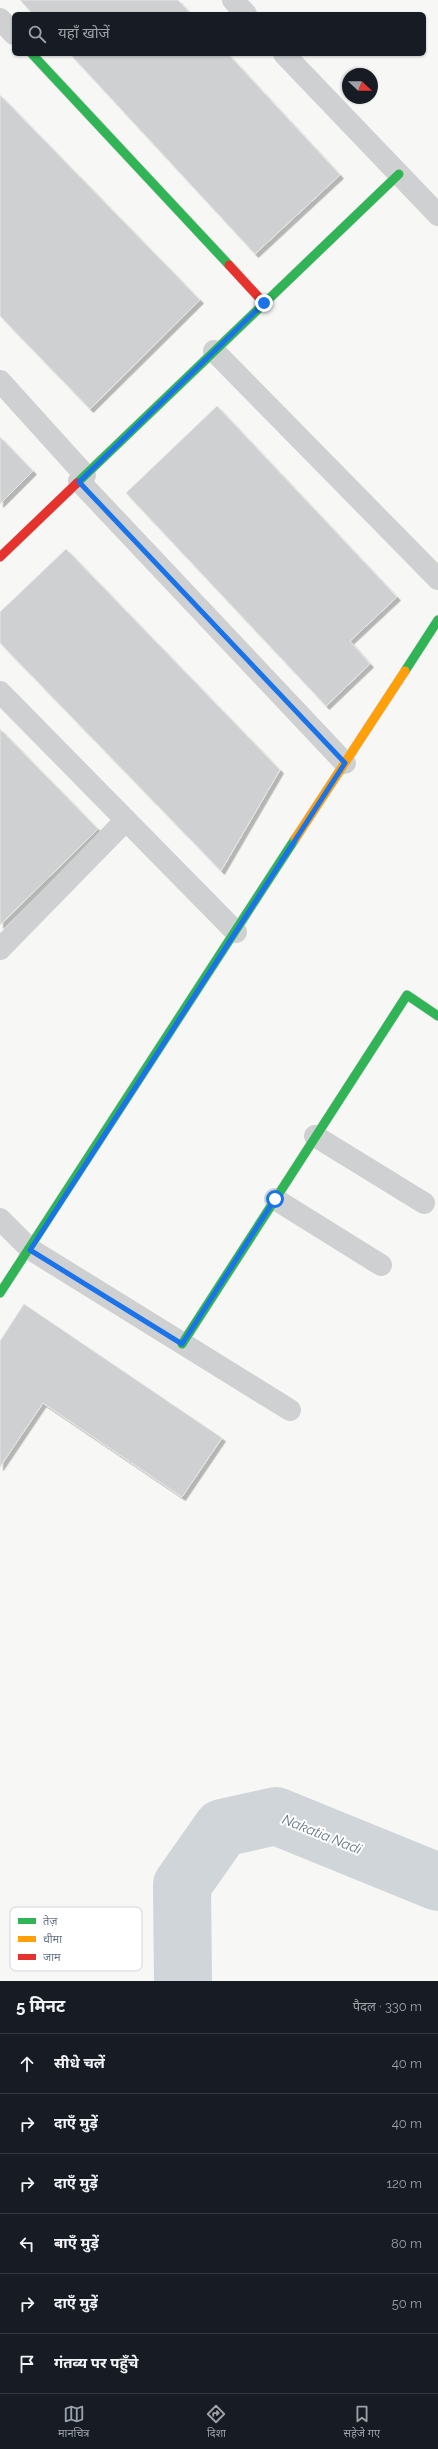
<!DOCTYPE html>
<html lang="hi">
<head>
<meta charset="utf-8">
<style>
	body { margin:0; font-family:Raleway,"Noto Sans Devanagari",sans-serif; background:#20242c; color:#f1f3f6 }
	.compass { position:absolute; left:342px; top:68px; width:36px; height:36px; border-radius:50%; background:#171b24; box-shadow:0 1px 3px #0004; rotate:112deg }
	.stop { position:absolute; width:12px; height:12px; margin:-9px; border:3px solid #1a73e8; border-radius:50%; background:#fff }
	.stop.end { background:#1a73e8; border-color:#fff; box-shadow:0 1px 4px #0008 }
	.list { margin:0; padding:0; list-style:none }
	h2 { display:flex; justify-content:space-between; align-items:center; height:52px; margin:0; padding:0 16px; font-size:17px }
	h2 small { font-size:13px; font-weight:400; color:#9ea1a6 }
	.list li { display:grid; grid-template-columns:26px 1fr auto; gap:12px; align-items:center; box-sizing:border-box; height:60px; padding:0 16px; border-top:1px solid #363941 }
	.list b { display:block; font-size:15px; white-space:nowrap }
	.list em { font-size:13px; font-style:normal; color:#9ea1a6 }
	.icon { flex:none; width:22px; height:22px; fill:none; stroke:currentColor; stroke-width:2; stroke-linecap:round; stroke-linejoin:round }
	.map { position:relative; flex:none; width:438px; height:1981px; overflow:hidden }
	.search { position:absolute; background:#171b24; box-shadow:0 1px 3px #0004; left:12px; right:12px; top:12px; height:44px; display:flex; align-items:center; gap:10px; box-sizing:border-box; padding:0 14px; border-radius:6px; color:#9ea1a6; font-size:15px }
	.sheet { height:412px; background:#171b24 }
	nav { display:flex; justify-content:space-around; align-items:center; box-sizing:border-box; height:56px; border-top:1px solid #363941; background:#171b24; font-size:11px; color:#9ea1a6 }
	nav a { display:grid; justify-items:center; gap:2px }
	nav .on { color:#99a2ad }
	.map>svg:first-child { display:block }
</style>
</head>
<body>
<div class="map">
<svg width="438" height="1981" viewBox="0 0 438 1981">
	<defs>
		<filter id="shadow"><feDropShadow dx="3.5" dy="3.5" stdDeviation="0" flood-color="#0004"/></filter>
	</defs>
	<rect width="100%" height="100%" fill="#f7f7f6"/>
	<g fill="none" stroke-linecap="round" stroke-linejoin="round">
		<!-- river -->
		<path stroke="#cfd5d9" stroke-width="58" d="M183 1981 182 1885 222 1828 276 1816 438 1882"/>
	</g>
	<!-- building -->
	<g fill="#cfd0d1" stroke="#e6e6e6" filter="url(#shadow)">
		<path d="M20 0H178L191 14H33Z"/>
		<path d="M70 54H228L340 175 255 254Z"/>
		<path d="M0 95 200 300 90 409 0 316Z"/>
		<path d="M217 406 397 597 350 641 370 664 326 706 126 493Z"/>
		<path d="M0 437 33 471 0 504Z"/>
		<path d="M66 549 280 770 221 871 0 643V612Z"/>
		<path d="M0 729 98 829 0 925Z"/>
		<path d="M24 1304 222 1438 182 1497 43 1403 0 1467V1341Z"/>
	</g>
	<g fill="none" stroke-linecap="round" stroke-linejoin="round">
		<defs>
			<g id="fast">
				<path d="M32 54 229 265"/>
				<path d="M77 483 399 174"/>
				<path d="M405 671 438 620"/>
				<path d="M0 1293 295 839"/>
				<path d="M182 1344 407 995 438 1016"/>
			</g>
			<path id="slow" d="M295 839 405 671"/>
			<g id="jam">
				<path d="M229 265 264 303"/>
				<path d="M0 557 77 483"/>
			</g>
		</defs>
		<!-- fast casing -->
		<use href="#fast" stroke="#d4d5d6" stroke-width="10"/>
		<!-- slow casing -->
		<use href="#slow" stroke="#d4d5d6" stroke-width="10"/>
		<!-- jam casing -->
		<use href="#jam" stroke="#d4d5d6" stroke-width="10"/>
		<!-- street -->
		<g stroke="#cfd0d1" stroke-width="22">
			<path d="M233 0 246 14"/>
			<path d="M0 19 14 34"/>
			<path d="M284 54 438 215"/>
			<path d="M214 351 438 579"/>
			<path d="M0 381 85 475"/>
			<path d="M79 481 345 763"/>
			<path d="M0 692 236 932"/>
			<path d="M0 949 126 820"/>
			<path d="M315 1136 424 1203"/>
			<path d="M275 1199 381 1265"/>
			<path d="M0 1219 30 1249 290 1410"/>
		</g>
		<!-- fast -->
		<use href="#fast" stroke="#30b455" stroke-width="9"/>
		<!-- slow -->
		<use href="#slow" stroke="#ff9f0a" stroke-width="9"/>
		<!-- jam -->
		<use href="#jam" stroke="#e5322d" stroke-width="9"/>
	</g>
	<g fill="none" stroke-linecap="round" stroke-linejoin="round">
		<!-- route -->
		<path stroke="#1a73e8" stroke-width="5" d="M264 303 79 482 345 763 30 1250 182 1344 275 1199"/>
	</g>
	<g text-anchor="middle" stroke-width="4" stroke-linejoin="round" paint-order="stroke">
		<!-- water labels -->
		<g font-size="14" font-style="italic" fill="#637581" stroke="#fff">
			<text transform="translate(322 1834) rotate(22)" y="5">Nakatia Nadi</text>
		</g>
	</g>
	<!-- legend -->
	<rect x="10" y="1907" width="132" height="64" rx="6" fill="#fff" stroke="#d1d5db" stroke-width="1"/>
	<rect x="18" y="1918" width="18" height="6" fill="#30b455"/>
	<rect x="18" y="1936" width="18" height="6" fill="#ff9f0a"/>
	<rect x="18" y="1954" width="18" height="6" fill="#e5322d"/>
	<g font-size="11" fill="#677486">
		<text x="43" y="1925">तेज़</text>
		<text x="43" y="1943">धीमा</text>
		<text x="43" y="1961">जाम</text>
	</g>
</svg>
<svg class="compass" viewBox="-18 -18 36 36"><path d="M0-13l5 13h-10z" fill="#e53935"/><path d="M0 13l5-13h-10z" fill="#9ea1a6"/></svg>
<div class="stop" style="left:275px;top:1199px"></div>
<div class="stop end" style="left:264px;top:303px"></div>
<div class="search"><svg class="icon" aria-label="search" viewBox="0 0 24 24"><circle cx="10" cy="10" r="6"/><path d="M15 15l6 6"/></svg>यहाँ खोजें</div>
</div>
<section class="sheet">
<h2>5 मिनट<small>पैदल · 330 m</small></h2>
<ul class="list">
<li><svg class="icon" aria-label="ahead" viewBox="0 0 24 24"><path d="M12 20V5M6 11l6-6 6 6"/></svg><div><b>सीधे चलें</b></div><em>40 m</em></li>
<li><svg class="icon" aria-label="right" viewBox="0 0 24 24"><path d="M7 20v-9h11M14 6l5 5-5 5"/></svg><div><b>दाएँ मुड़ें</b></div><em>40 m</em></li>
<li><svg class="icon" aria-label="right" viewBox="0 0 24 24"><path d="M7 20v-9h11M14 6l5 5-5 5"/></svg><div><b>दाएँ मुड़ें</b></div><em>120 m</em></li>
<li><svg class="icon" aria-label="left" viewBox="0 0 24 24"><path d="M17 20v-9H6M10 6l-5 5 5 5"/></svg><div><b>बाएँ मुड़ें</b></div><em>80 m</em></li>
<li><svg class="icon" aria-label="right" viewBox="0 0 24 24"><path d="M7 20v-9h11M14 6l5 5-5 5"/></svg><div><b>दाएँ मुड़ें</b></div><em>50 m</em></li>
<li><svg class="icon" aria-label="arrive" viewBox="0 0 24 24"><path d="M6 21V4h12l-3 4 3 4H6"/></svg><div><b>गंतव्य पर पहुँचे</b></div></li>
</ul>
</section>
<nav>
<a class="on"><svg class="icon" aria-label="map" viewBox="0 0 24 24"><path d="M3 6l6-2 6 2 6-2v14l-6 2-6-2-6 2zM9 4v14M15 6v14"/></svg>मानचित्र</a>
<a><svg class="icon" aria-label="directions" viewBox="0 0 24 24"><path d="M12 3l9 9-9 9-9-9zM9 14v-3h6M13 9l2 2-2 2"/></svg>दिशा</a>
<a><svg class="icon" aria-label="saved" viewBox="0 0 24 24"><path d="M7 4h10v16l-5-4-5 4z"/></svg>सहेजे गए</a>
</nav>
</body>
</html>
